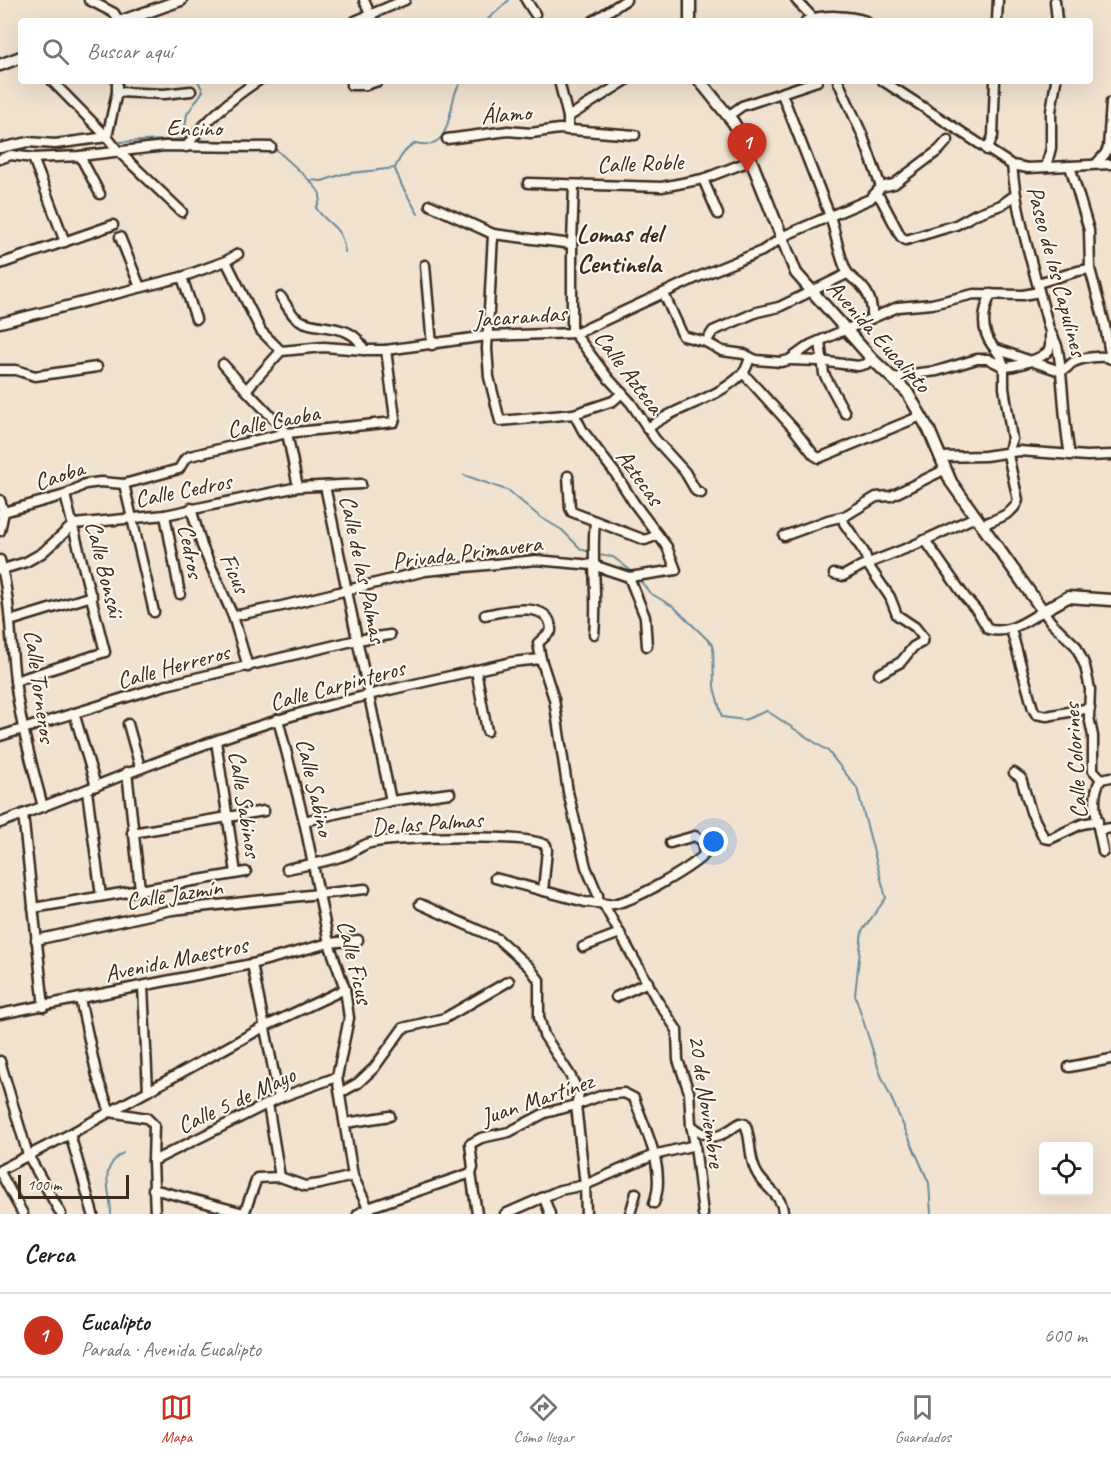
<!DOCTYPE html>
<html lang="es">
<head>
<meta charset="utf-8">
<style>
	body { margin:0; font-family:Caveat,sans-serif; background:#f2f2f2; color:#202124 }
	.controls { position:absolute; right:18px; bottom:18px; display:grid; overflow:hidden; border-radius:6px; box-shadow:0 6px 24px #0002 }
	.controls button { width:54px; height:54px; display:grid; place-items:center; padding:0; border:0; border-bottom:2px solid #e0e0e0; background:#fff; color:#202124; font:30px sans-serif }
	.scale { position:absolute; left:18px; bottom:15px; width:111px; box-sizing:border-box; padding-left:6px; border:3px solid #3b2a1e; border-top:0; font-size:16px; line-height:21px; white-space:nowrap; color:#3b2a1e; -webkit-text-stroke:4px #fbf7ec; paint-order:stroke }
	.you { position:absolute; left:714px; top:842px; width:21px; height:21px; margin:-15px; border:4px solid #fff; border-radius:50%; background:#1a73e8; box-shadow:0 0 0 9px #1a73e833 }
	.badge { display:grid; place-items:center; width:39px; height:39px; border-radius:50%; background:#c8321e; color:#fff; font-size:20px; font-weight:700 }
	.pin { position:absolute; translate:-50% -50px; filter:drop-shadow(0 2px 3px #0008) }
	.pin::after { content:''; position:absolute; top:32px; width:21px; height:18px; background:inherit; clip-path:polygon(0 0,100% 0,50% 100%) }
	.list { margin:0; padding:0; list-style:none }
	h2 { display:flex; justify-content:space-between; align-items:center; height:78px; margin:0; padding:0 24px; font-size:26px }
	h2 small { font-size:20px; font-weight:400; color:#757577 }
	.list li { display:grid; grid-template-columns:39px 1fr auto; gap:18px; align-items:center; box-sizing:border-box; height:84px; padding:0 24px; border-top:2px solid #e0e0e0 }
	.list b { display:block; font-size:22px; white-space:nowrap }
	.list p { margin:0; font-size:20px; white-space:nowrap; color:#757577 }
	.list em { font-size:20px; font-style:normal; color:#757577 }
	.icon { flex:none; width:33px; height:33px; fill:none; stroke:currentColor; stroke-width:2; stroke-linecap:round; stroke-linejoin:round }
	.map { position:relative; flex:none; width:1111px; height:1214px; overflow:hidden }
	.search { position:absolute; background:#fff; box-shadow:0 6px 24px #0002; left:18px; right:18px; top:18px; height:66px; display:flex; align-items:center; gap:15px; box-sizing:border-box; padding:0 21px; border-radius:6px; color:#757577; font-size:22px }
	.sheet { height:162px; background:#fff }
	nav { display:flex; justify-content:space-around; align-items:center; box-sizing:border-box; height:84px; border-top:2px solid #e0e0e0; background:#fff; font-size:16px; color:#757577 }
	nav a { display:grid; justify-items:center; gap:3px }
	nav .on { color:#c8321e }
	.map>svg:first-child { display:block }
</style>
</head>
<body>
<div class="map">
<svg width="1111" height="1214" viewBox="0 0 1111 1214">
	<rect width="100%" height="100%" fill="#f2e2d0"/>
	<filter id="ink" filterUnits="userSpaceOnUse"><feTurbulence type="fractalNoise" baseFrequency=".0167" numOctaves="2"/><feDisplacementMap in="SourceGraphic" scale="12" xChannelSelector="R" yChannelSelector="G"/><feConvolveMatrix kernelMatrix="1 2 1 2 8 2 1 2 1" color-interpolation-filters="sRGB"/></filter>
	<g filter="url(#ink)">
		<g fill="none" stroke-linecap="round" stroke-linejoin="round">
			<!-- stream -->
			<g stroke="#698b98" stroke-width="2">
				<path d="M486 21 509 0"/>
				<path d="M180 139 184 134 187 114 203 91 198 81"/>
				<path d="M194 140 269 143"/>
				<path d="M120 142 186 139"/>
				<path d="M76 145 106 143"/>
				<path d="M273 147C281 154 320 188 320 195 321 200 319 204 316 208 329 227 342 225 345 252"/>
				<path d="M395 169 402 186 418 214"/>
				<path d="M309 180 322 181 343 174 395 168C400 157 405 149 416 143 450 152 448 115 455 94 456 90 459 85 462 81"/>
				<path d="M464 475 509 491 540 517 562 530 581 549 592 553"/>
				<path d="M598 555 613 557 634 573"/>
				<path d="M638 578 650 593 674 607 713 645 714 687 722 717 744 720 767 711 828 751 857 788 886 898 862 931 855 995 880 1073 929 1183 931 1214"/>
				<path d="M111 1214C111 1190 97 1169 123 1153"/>
			</g>
			<defs>
				<g id="minor">
					<path d="M89 0 114 13 119 21"/>
					<path d="M364 0 373 21"/>
					<path d="M526 0 535 14"/>
					<path d="M796 0 816 21"/>
					<path d="M1055 1 1057 21"/>
					<path d="M355 21 405 0"/>
					<path d="M593 21 626 0"/>
					<path d="M806 21C822 14 850 15 866 21"/>
					<path d="M997 21 998 0"/>
					<path d="M52 81 107 137 118 151 182 212"/>
					<path d="M559 81 568 117V130"/>
					<path d="M838 81 862 134 881 187"/>
					<path d="M883 81 1012 165 1028 168 1111 164"/>
					<path d="M351 85H366L378 81"/>
					<path d="M117 92 164 94 191 91"/>
					<path d="M782 94 830 216C836 234 838 253 846 270 848 275 851 277 856 281 868 290 873 303 872 318"/>
					<path d="M728 116 742 106 817 81"/>
					<path d="M568 117 625 81"/>
					<path d="M447 139 508 131 531 133 559 129 635 135"/>
					<path d="M186 147C201 125 235 95 258 81"/>
					<path d="M0 148 28 142 55 144 107 137 117 92V81"/>
					<path d="M987 150 993 136 995 81"/>
					<path d="M80 156 100 194"/>
					<path d="M33 158 65 242"/>
					<path d="M0 159 11 155 33 158 80 156 165 146 271 147"/>
					<path d="M1096 164 1105 154 1108 148 1111 102"/>
					<path d="M1012 165C1017 220 1035 272 1048 325 1050 334 1057 341 1058 350 1064 385 1063 420 1070 455"/>
					<path d="M1070 166 1089 230 1090 269 1104 321 1111 359"/>
					<path d="M1046 167 1051 148V111L1056 81"/>
					<path d="M703 179 718 214"/>
					<path d="M528 183 662 187 703 179 750 161"/>
					<path d="M574 185 572 244V330L608 378 631 403 655 439 685 472 696 491 701 493"/>
					<path d="M876 194 881 199 901 237 906 240 956 225 976 214 1001 205 1015 195"/>
					<path d="M430 205 493 234 572 244"/>
					<path d="M493 234 487 349 489 377 500 421 574 414 613 401 622 393"/>
					<path d="M120 237 140 287"/>
					<path d="M226 261 261 331 281 351 324 347 364 350H386L487 336 577 333 698 277 762 251 788 234 870 199 881 187 894 184 939 150 948 140"/>
					<path d="M0 264 113 225"/>
					<path d="M425 265 432 345"/>
					<path d="M182 277 196 319"/>
					<path d="M1038 283 1078 271 1090 269"/>
					<path d="M664 294 683 336 706 342 722 351 744 354 756 360 781 362 789 360 810 345 898 307 932 304 974 294 1023 295 1039 292"/>
					<path d="M991 294C983 311 980 329 992 345 998 353 1002 357 1004 367 1014 367 1043 359 1049 350 1051 345 1050 340 1050 335"/>
					<path d="M281 297C285 303 290 312 295 317 314 333 352 319 364 350"/>
					<path d="M0 323 182 277 226 261 238 254"/>
					<path d="M820 341 824 374 845 413"/>
					<path d="M706 342 713 331 757 312 779 307 847 274"/>
					<path d="M996 349 1060 371"/>
					<path d="M281 351 246 390 287 433"/>
					<path d="M790 360 820 361 858 366 866 364 872 359"/>
					<path d="M223 364 246 390"/>
					<path d="M0 370H16L35 376 97 367"/>
					<path d="M1060 371C1066 370 1067 367 1072 363 1080 358 1101 355 1110 358"/>
					<path d="M743 373 793 428 814 455 819 458 921 416"/>
					<path d="M895 380 903 375 937 371 977 359H988L1004 367V388L1012 439 1008 455 1018 500C1014 515 993 520 981 525"/>
					<path d="M647 429C675 406 715 401 742 374 746 371 748 363 750 358"/>
					<path d="M287 433 298 487"/>
					<path d="M940 457 985 456 1019 451 1087 456 1111 455"/>
					<path d="M568 476 570 508 572 512 645 540 658 535"/>
					<path d="M124 484 154 612"/>
					<path d="M325 486 391 801"/>
					<path d="M0 500 4 512 0 531"/>
					<path d="M191 508 202 546 233 616 248 667"/>
					<path d="M0 513 65 495 85 484 101 482 124 484 179 469 185 459 190 456 287 433 394 422 395 418 386 350"/>
					<path d="M165 515 180 594"/>
					<path d="M843 517 844 523 864 552 870 568 890 597 897 615 915 627 923 637 922 642 913 647 901 662 879 674"/>
					<path d="M784 536 828 520 845 516 876 497 891 496 944 470"/>
					<path d="M925 540 965 597 978 612 988 629C1008 635 1026 621 1043 611L1051 622 1076 646 1085 666 1090 689 1089 717 1093 736V770L1101 779"/>
					<path d="M0 560C11 601 10 639 15 680 20 723 32 765 43 807"/>
					<path d="M0 570 26 562 42 553 74 524 165 515 298 487 361 484"/>
					<path d="M834 574 843 576 861 566 910 547 975 517"/>
					<path d="M629 577 645 617 647 646"/>
					<path d="M485 615C504 611 552 599 551 631L538 643 541 659"/>
					<path d="M233 616 282 606 425 571 536 560 593 565 629 577 676 570 667 547 634 503 615 473 583 431 574 414"/>
					<path d="M10 621 92 596"/>
					<path d="M1011 629 1033 709 1036 714 1047 716 1090 708"/>
					<path d="M594 634C598 596 591 559 595 522"/>
					<path d="M476 670 487 731"/>
					<path d="M15 681 105 652 65 495"/>
					<path d="M74 713 96 786"/>
					<path d="M278 719 304 821 329 943 345 989 349 1018 337 1077 353 1176 371 1214"/>
					<path d="M128 724 140 767"/>
					<path d="M0 736 166 685 357 640 390 635"/>
					<path d="M216 741 236 873"/>
					<path d="M127 772 140 889"/>
					<path d="M1014 773 1021 778 1031 812 1044 838 1050 839 1082 824 1098 821"/>
					<path d="M1101 779C1088 799 1100 831 1103 852"/>
					<path d="M1101 779 1111 777"/>
					<path d="M87 791 101 896"/>
					<path d="M23 814 44 1007"/>
					<path d="M304 821 391 801 450 793"/>
					<path d="M0 823C93 788 183 749 278 720 354 696 434 680 512 662L541 659 554 699 568 792 586 867 598 895V901"/>
					<path d="M1099 830 1111 828"/>
					<path d="M132 833 264 811"/>
					<path d="M287 869C306 865 327 862 346 855 354 852 361 845 370 843 398 837 524 833 546 845L547 850 543 891"/>
					<path d="M495 878 585 902C593 902 606 905 613 904 635 901 687 870 704 855L702 841 695 836 670 843"/>
					<path d="M420 904 498 939 529 967 539 980V1017L544 1035 570 1075 579 1093 576 1105 585 1185 586 1214"/>
					<path d="M604 905 657 1000 677 1030 678 1060 689 1092 691 1125 695 1145 703 1214"/>
					<path d="M33 908 246 872"/>
					<path d="M36 940 172 910 365 889"/>
					<path d="M583 947 620 933"/>
					<path d="M252 964 279 1098"/>
					<path d="M143 986 148 1091"/>
					<path d="M616 997 648 982"/>
					<path d="M80 999 97 1076 110 1112 147 1118 154 1125 153 1161 155 1214"/>
					<path d="M0 1014 252 964 329 943 358 940"/>
					<path d="M0 1061 28 1155 61 1214"/>
					<path d="M1069 1067 1111 1059"/>
					<path d="M340 1093 358 1083 374 1068 403 1028 445 1018 509 981"/>
					<path d="M268 1104 280 1177"/>
					<path d="M346 1123 390 1116"/>
					<path d="M691 1125C713 1143 718 1138 740 1123L745 1124C752 1139 748 1160 758 1175 766 1188 784 1197 783 1214"/>
					<path d="M70 1134 93 1214"/>
					<path d="M153 1161 279 1098 337 1077"/>
					<path d="M0 1170 70 1134 264 1027 345 989"/>
					<path d="M0 1172 23 1214"/>
					<path d="M471 1173 477 1214"/>
					<path d="M153 1189 244 1213"/>
					<path d="M544 1198 550 1214"/>
					<path d="M244 1214 257 1178 280 1177 305 1186 320 1184 353 1176"/>
					<path d="M358 1214 368 1208 471 1173 473 1168 470 1144 481 1138 509 1132 545 1113 576 1105 603 1095 624 1093 634 1098C645 1130 667 1169 654 1203"/>
					<path d="M505 1214 560 1190 585 1185 654 1155 695 1145"/>
					<path d="M630 1214 636 1193"/>
				</g>
				<g id="tertiary">
					<path d="M690 0V21"/>
					<path d="M122 21 181 0"/>
					<path d="M0 65 21 57"/>
					<path d="M700 81 733 122 741 135 796 273 872 359 907 392 929 430 951 482 1043 611 1068 597 1111 600"/>
				</g>
			</defs>
			<!-- minor casing -->
			<use href="#minor" stroke="#3b2a1e" stroke-width="13"/>
			<!-- tertiary casing -->
			<use href="#tertiary" stroke="#3b2a1e" stroke-width="15"/>
			<!-- minor -->
			<use href="#minor" stroke="#fbf7ec" stroke-width="8"/>
			<!-- tertiary -->
			<use href="#tertiary" stroke="#fbf7ec" stroke-width="10"/>
		</g>
	</g>
	<g text-anchor="middle" stroke-width="4.5" stroke-linejoin="round" paint-order="stroke">
		<!-- street labels -->
		<g font-size="24" fill="#3b2a1e" stroke="#fbf7ec">
			<text transform="translate(506 114) rotate(-4)" y="8">Álamo</text>
			<text x="194" y="136">Encino</text>
			<text transform="translate(640 163) rotate(-2)" y="8">Calle Roble</text>
			<text transform="translate(1057 271) rotate(75)" y="8">Paseo de los Capulines</text>
			<text transform="translate(520 316) rotate(-4)" y="8">Jacarandas</text>
			<text transform="translate(879 336) rotate(48)" y="8">Avenida Eucalipto</text>
			<text transform="translate(629 372) rotate(53)" y="8">Calle Azteca</text>
			<text transform="translate(273 421) rotate(-11)" y="8">Calle Caoba</text>
			<text transform="translate(59 475) rotate(-18)" y="8">Caoba</text>
			<text transform="translate(640 477) rotate(54)" y="8">Aztecas</text>
			<text transform="translate(183 490) rotate(-11)" y="8">Calle Cedros</text>
			<text transform="translate(191 551) rotate(79)" y="8">Cedros</text>
			<text transform="translate(467 552) rotate(-7)" y="8">Privada Primavera</text>
			<text transform="translate(105 569) rotate(76)" y="8">Calle Bonsái</text>
			<text transform="translate(363 569) rotate(78)" y="8">Calle de las Palmas</text>
			<text transform="translate(235 573) rotate(66)" y="8">Ficus</text>
			<text transform="translate(173 666) rotate(-15)" y="8">Calle Herreros</text>
			<text transform="translate(337 685) rotate(-15)" y="8">Calle Carpinteros</text>
			<text transform="translate(40 686) rotate(82)" y="8">Calle Torneros</text>
			<text transform="translate(1075 761) rotate(-94)" y="8">Calle Colorines</text>
			<text transform="translate(315 787) rotate(77)" y="8">Calle Sabino</text>
			<text transform="translate(245 804) rotate(81)" y="8">Calle Sabinos</text>
			<text transform="translate(427 823) rotate(-4)" y="8">De las Palmas</text>
			<text transform="translate(174 894) rotate(-9)" y="8">Calle Jazmín</text>
			<text transform="translate(176 959) rotate(-12)" y="8">Avenida Maestros</text>
			<text transform="translate(355 962) rotate(76)" y="8">Calle Ficus</text>
			<text transform="translate(537 1099) rotate(-19)" y="8">Juan Martínez</text>
			<text transform="translate(236 1100) rotate(-25)" y="8">Calle 5 de Mayo</text>
			<text transform="translate(707 1101) rotate(81)" y="8">20 de Noviembre</text>
		</g>
		<!-- neighbourhood labels -->
		<g font-size="26" font-weight="bold" fill="#3b2a1e" stroke="#fbf7ec">
			<text x="619" y="242">Lomas del<tspan x="619" dy="30">Centinela</tspan></text>
		</g>
	</g>
</svg>
<div class="controls">
<button><svg class="icon" aria-label="locate" viewBox="0 0 24 24"><circle cx="12" cy="12" r="6"/><path d="M12 2v4M12 18v4M2 12h4M18 12h4"/></svg></button>
</div>
<div class="scale">100 m</div>
<div class="you"></div>
<div class="pin badge" style="left:747px;top:173px">1</div>
<div class="search"><svg class="icon" aria-label="search" viewBox="0 0 24 24"><circle cx="10" cy="10" r="6"/><path d="M15 15l6 6"/></svg>Buscar aquí</div>
</div>
<section class="sheet">
<h2>Cerca<small></small></h2>
<ul class="list">
<li><span class="badge">1</span><div><b>Eucalipto</b><p>Parada · Avenida Eucalipto</p></div><em>600 m</em></li>
</ul>
</section>
<nav>
<a class="on"><svg class="icon" aria-label="map" viewBox="0 0 24 24"><path d="M3 6l6-2 6 2 6-2v14l-6 2-6-2-6 2zM9 4v14M15 6v14"/></svg>Mapa</a>
<a><svg class="icon" aria-label="directions" viewBox="0 0 24 24"><path d="M12 3l9 9-9 9-9-9zM9 14v-3h6M13 9l2 2-2 2"/></svg>Cómo llegar</a>
<a><svg class="icon" aria-label="saved" viewBox="0 0 24 24"><path d="M7 4h10v16l-5-4-5 4z"/></svg>Guardados</a>
</nav>
</body>
</html>
